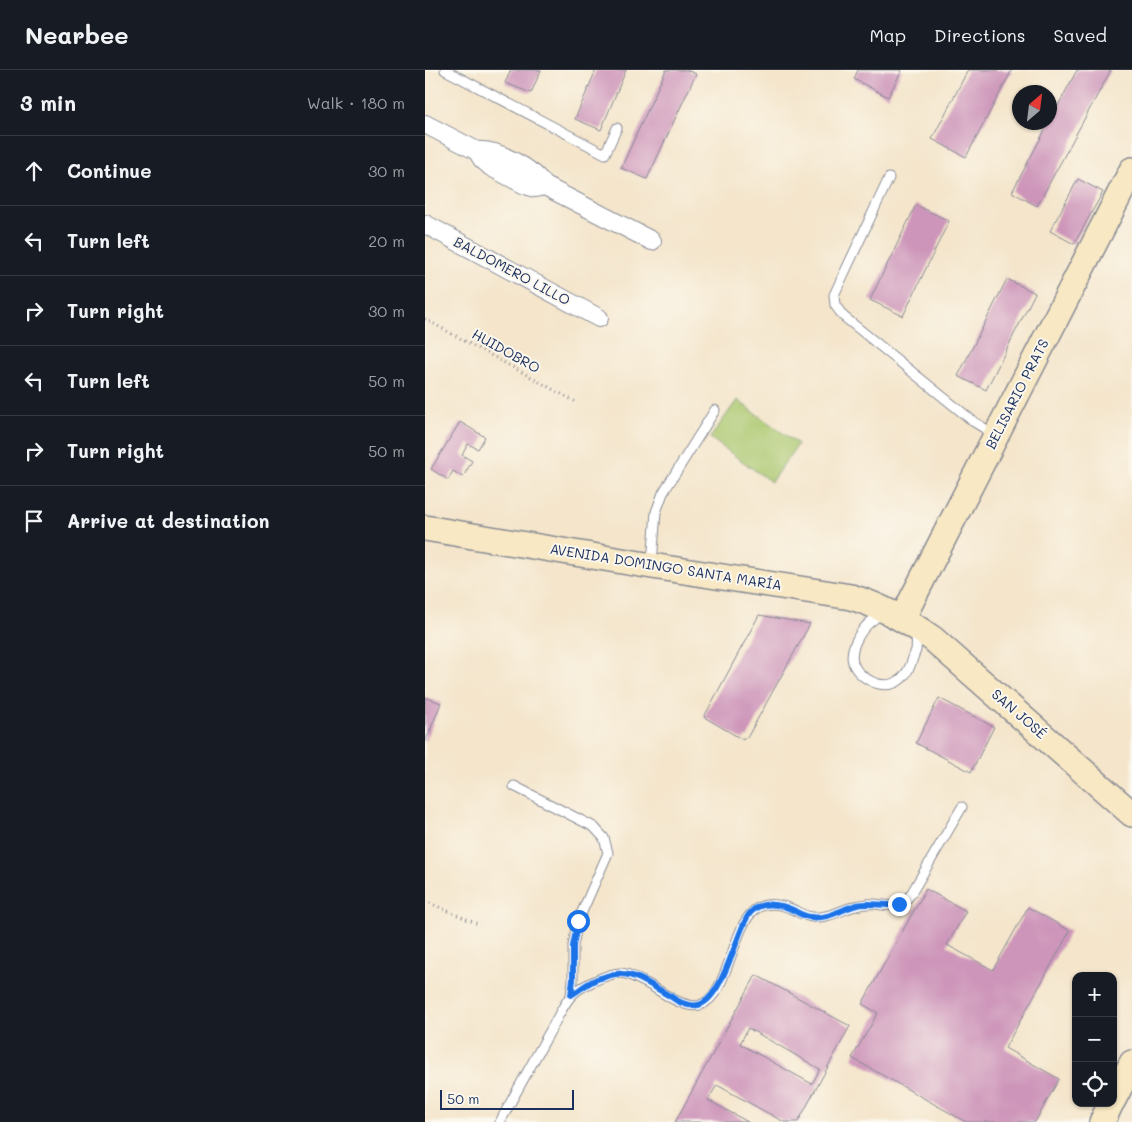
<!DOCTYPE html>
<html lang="en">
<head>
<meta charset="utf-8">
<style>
	body { margin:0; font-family:Mali,sans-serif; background:#20242c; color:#f1f3f6 }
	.controls { position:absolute; right:15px; bottom:15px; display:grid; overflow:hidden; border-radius:10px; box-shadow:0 1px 4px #0004 }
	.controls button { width:45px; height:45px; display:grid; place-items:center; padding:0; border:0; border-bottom:1px solid #363941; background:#171b24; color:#f1f3f6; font:25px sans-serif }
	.compass { position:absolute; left:587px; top:15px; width:45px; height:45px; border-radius:50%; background:#171b24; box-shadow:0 1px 4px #0004; rotate:28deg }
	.scale { position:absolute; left:15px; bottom:12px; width:134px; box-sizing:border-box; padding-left:5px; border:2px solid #1b2f5e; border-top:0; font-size:14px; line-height:18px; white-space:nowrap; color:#1b2f5e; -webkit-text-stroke:4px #fbf7ec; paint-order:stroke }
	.stop { position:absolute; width:15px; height:15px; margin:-11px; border:4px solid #1a73e8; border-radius:50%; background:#fff }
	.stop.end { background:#1a73e8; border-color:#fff; box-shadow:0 1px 5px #0008 }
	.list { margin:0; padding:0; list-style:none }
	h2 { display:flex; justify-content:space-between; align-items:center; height:65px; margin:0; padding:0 20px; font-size:21px }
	h2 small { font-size:16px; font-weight:400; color:#9ea1a6 }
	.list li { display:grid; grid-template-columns:32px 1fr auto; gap:15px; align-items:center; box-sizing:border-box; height:70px; padding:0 20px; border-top:1px solid #363941 }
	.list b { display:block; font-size:19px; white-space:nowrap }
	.list em { font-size:16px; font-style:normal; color:#9ea1a6 }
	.icon { flex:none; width:28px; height:28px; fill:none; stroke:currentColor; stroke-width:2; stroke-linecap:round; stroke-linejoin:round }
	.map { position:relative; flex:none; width:707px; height:1052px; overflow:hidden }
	header { display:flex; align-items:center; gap:30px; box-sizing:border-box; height:70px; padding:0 25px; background:#171b24; border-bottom:1px solid #363941 }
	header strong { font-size:24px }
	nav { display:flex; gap:28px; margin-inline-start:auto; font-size:18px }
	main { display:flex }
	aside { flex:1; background:#171b24 }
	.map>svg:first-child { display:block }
</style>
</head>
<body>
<header>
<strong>Nearbee</strong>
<nav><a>Map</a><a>Directions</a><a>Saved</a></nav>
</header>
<main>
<aside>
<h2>3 min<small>Walk · 180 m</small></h2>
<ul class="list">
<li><svg class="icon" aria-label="ahead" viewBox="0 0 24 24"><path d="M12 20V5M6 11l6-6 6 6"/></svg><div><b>Continue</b></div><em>30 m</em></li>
<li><svg class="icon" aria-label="left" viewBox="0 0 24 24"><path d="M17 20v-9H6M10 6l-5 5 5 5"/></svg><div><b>Turn left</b></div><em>20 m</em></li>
<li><svg class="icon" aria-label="right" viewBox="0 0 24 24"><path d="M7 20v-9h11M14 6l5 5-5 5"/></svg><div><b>Turn right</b></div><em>30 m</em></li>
<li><svg class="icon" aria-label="left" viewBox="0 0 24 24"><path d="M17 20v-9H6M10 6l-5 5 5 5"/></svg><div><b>Turn left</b></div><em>50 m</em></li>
<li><svg class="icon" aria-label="right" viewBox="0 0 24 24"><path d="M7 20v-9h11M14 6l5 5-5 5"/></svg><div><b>Turn right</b></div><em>50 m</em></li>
<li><svg class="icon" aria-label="arrive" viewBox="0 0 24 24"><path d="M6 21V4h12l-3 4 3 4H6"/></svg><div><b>Arrive at destination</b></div></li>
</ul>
</aside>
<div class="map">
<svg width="707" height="1052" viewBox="0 0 707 1052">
	<rect width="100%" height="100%" fill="#fbf7ec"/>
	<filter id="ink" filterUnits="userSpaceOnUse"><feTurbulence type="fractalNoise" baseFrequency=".02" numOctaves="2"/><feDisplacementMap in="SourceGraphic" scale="10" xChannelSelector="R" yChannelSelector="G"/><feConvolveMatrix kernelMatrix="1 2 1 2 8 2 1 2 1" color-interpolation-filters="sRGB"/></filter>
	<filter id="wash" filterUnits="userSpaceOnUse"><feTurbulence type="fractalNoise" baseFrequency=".0096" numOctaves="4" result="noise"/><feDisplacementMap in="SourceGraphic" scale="20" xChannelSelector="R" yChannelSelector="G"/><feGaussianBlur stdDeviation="1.12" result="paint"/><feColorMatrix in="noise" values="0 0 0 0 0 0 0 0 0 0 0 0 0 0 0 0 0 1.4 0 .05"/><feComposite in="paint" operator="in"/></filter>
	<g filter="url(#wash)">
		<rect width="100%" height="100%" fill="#f4e5cb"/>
		<!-- green -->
		<path fill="#acc86f" stroke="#647c66" d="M312 330 373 374 346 412 285 368Z"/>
		<g id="blocks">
			<!-- building -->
			<g fill="#cd95ba" fill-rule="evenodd">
				<path d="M86 0H116L106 23 80 13Z"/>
				<path d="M171 0H201L176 60 150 49Z"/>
				<path d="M241 0H262L271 4 222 109 196 98Z"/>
				<path d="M433 0H477L463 27 429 9Z"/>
				<path d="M543 0H587L541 87 507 69Z"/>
				<path d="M652 0H686L612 136 587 122Z"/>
				<path d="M653 109 678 122 649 174 625 161Z"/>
				<path d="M491 135 524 151 478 246 445 230Z"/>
				<path d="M582 209 610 223 561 320 533 306Z"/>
				<path d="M35 352 60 367 53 379 43 374 37 385 47 391 38 407 28 401 23 410 6 399Z"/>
				<path d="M334 545 385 554 322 668 320 667 318 670 279 647Z"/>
				<path d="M0 627 16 633 0 673Z"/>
				<path d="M514 628 569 657 546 702 491 673Z"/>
				<path d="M501 819 541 841 522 875 568 900 603 837 645 861 580 978 634 1009 610 1052H541L427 988 453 943 437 934Z"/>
				<path d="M331 905 425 956 373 1052H359L292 1015 283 1030 323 1052H250ZM323 958 395 999 387 1014 315 974Z"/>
			</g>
		</g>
	</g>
	<g filter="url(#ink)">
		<use href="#blocks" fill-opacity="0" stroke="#888a94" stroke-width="1"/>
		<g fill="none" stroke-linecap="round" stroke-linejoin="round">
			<defs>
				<g id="lane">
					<path d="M20 0 180 84 192 58"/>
					<path d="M464 108 409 225 410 235 418 246 549 352 569 364"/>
					<path d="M227 493 231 442 238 423 290 340"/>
					<path d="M460 544C456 546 452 547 449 549 435 559 420 583 431 599 435 605 443 610 450 613 469 619 481 609 487 591 488 587 490 583 491 580 492 574 491 566 491 560"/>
					<path d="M89 716 169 757 179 768 183 783 153 851 148 876V910L146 925"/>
					<path d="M75 1052C91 1022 108 992 124 963 131 951 137 937 145 927 153 917 183 903 196 903 202 903 211 908 217 911 233 918 257 940 275 935 306 926 307 844 337 836 346 833 358 835 367 839 374 842 378 846 387 847 407 849 422 835 442 834 452 833 462 837 472 835 479 833 482 829 486 824L537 737"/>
				</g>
				<g id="street">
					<path d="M0 54 52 81 57 89 66 97 100 115 110 118 120 116"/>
					<path d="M52 81C72 79 108 99 120 116L227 171"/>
					<path d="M0 154 174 248"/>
				</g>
				<g id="secondary">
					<path d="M0 458 227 496 426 527C456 536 483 551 508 569L707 744"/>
					<path d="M477 549 707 100"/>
					<path d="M688 1030 707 993"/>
					<path d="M677 1052 686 1033"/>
				</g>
			</defs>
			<!-- lane casing -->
			<use href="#lane" stroke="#888a94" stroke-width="11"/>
			<!-- street casing -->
			<use href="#street" stroke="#888a94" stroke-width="20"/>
			<!-- secondary casing -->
			<use href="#secondary" stroke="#888a94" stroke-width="28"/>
			<!-- path -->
			<g stroke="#888a94" stroke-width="3" stroke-dasharray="1 4" stroke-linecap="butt">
				<path d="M0 249 151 332"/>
				<path d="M0 831 55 855"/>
			</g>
			<!-- lane -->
			<use href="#lane" stroke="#fff" stroke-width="9"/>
			<!-- street -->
			<use href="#street" stroke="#fff" stroke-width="18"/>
			<!-- secondary -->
			<use href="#secondary" stroke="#f8e8c3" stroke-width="25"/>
		</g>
	</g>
	<g fill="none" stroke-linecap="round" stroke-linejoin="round" filter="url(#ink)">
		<!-- route -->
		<path stroke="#1a73e8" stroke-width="6" d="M153 851 148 876V910L146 925C153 921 160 915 168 911 172 908 178 908 182 906 187 905 193 903 197 904 214 905 230 918 245 926 253 932 262 937 273 935 295 930 309 875 318 856 320 851 322 846 326 842 336 831 356 834 368 840 374 843 378 846 385 847 403 850 416 839 432 835 446 832 460 837 474 834"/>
	</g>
	<g text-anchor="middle" stroke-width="4" stroke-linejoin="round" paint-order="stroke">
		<!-- street labels -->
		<g font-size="14" fill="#1b2f5e" stroke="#fbf7ec">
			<text transform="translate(87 201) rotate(28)" y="5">BALDOMERO LILLO</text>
			<text transform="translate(81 281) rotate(29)" y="5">HUIDOBRO</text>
			<text transform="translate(592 324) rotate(-63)" y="5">BELISARIO PRATS</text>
			<text transform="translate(241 497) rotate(9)" y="5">AVENIDA DOMINGO SANTA MARÍA</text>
			<text transform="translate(594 644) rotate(41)" y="5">SAN JOSÉ</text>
		</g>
	</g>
</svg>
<div class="controls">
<button>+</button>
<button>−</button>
<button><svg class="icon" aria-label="locate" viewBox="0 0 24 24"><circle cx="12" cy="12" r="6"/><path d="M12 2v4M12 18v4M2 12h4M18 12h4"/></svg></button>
</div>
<svg class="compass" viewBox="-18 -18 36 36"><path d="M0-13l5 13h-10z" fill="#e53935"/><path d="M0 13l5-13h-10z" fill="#9ea1a6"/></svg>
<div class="scale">50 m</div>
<div class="stop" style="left:153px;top:851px"></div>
<div class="stop end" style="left:474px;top:834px"></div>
</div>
</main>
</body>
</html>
